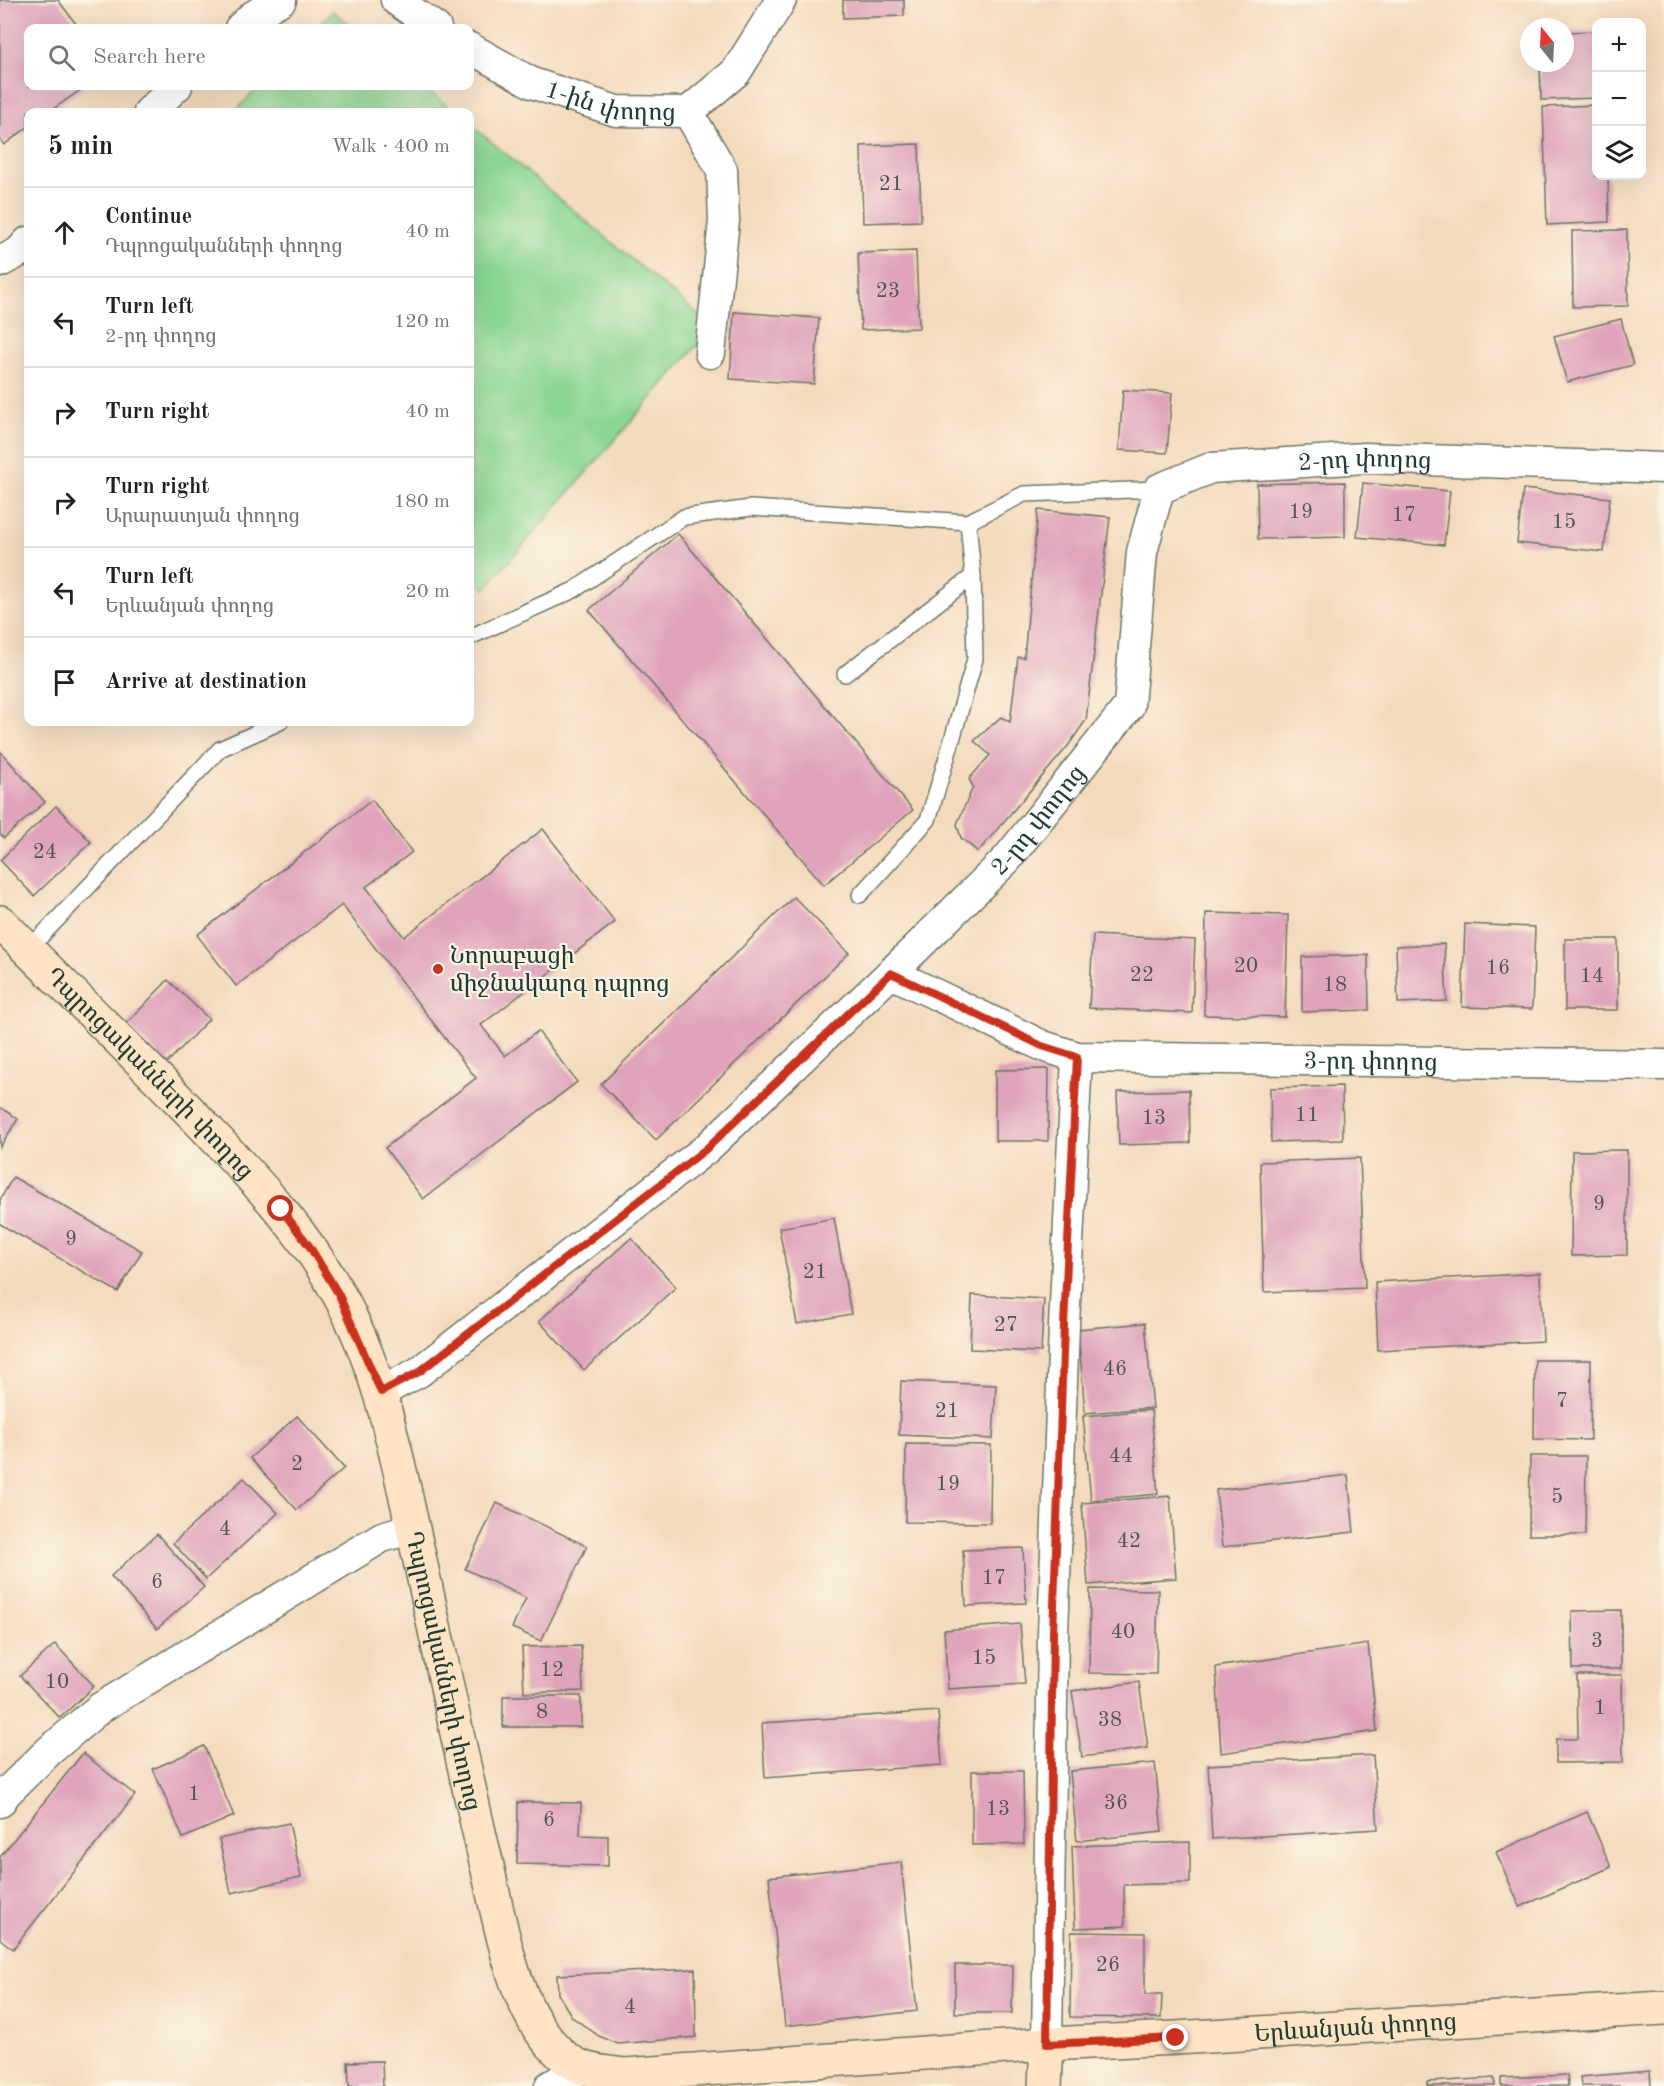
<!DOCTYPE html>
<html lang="en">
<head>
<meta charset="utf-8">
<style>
	body { margin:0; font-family:"Old Standard TT","Noto Serif Armenian",serif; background:#f6f6f6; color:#202124 }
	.controls { position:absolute; right:18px; top:18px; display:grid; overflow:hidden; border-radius:12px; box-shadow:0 6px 24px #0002 }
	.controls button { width:54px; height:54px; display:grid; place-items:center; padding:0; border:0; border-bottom:2px solid #e0e0e0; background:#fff; color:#202124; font:30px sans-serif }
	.compass { position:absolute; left:1520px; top:18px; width:54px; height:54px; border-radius:50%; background:#fff; box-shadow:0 6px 24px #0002; rotate:342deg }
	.stop { position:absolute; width:18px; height:18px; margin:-14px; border:4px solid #c8321e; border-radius:50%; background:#fff }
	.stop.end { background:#c8321e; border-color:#fff; box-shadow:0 2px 6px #0008 }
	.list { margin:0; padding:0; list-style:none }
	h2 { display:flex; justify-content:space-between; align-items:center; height:78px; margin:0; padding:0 24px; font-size:26px }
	h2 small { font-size:20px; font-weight:400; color:#757577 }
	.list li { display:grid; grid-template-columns:39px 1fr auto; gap:18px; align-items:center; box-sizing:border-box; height:90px; padding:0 24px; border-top:2px solid #e0e0e0 }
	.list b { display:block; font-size:22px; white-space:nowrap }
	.list p { margin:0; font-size:20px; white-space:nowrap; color:#757577 }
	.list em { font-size:20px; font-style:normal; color:#757577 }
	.icon { flex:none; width:33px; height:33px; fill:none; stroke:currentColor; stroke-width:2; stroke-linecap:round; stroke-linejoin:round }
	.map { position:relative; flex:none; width:1664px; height:2086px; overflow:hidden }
	.search { position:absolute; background:#fff; box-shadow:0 6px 24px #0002; left:24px; top:24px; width:450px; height:66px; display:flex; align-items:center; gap:15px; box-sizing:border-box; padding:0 21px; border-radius:12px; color:#757577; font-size:22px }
	.panel { position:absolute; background:#fff; box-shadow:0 6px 24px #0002; left:24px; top:108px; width:450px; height:618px; border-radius:12px }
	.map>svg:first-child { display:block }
</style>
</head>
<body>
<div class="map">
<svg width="1664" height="2086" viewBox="0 0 1664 2086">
	<rect width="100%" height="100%" fill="#fcf5e5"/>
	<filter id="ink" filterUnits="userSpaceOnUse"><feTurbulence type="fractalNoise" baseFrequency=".0167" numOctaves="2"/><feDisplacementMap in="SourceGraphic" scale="12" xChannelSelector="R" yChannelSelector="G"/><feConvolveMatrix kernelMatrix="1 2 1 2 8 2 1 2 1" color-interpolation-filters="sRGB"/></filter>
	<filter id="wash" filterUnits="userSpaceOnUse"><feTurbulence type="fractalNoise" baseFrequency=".008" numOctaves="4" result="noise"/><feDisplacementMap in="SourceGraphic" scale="24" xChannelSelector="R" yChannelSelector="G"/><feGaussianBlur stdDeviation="1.35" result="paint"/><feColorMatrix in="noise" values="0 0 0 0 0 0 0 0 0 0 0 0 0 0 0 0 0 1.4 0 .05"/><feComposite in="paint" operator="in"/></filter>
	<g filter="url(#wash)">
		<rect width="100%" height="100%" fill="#f4dabd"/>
		<!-- green -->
		<g fill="#8ad693" stroke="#548a64" stroke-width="1.5">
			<path d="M333 11 354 28H316Z"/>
			<path d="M260 86H423L455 112H234Z"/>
			<path d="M470 124 713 327 485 589 470 575Z"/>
		</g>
		<g id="blocks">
			<!-- building -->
			<g fill="#dfa3bb">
				<path d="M0 0H58L79 28H28V86H86L49 112H28V127L4 145 0 139Z"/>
				<path d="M843 0H904V16L843 18Z"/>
				<path d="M1596 31V98L1541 100 1540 63H1565V32Z"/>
				<path d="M1596 105V176H1608L1609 222 1547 225 1543 107Z"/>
				<path d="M919 144 921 221 863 223 861 146Z"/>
				<path d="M1627 230 1628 306 1573 307 1572 231Z"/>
				<path d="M916 251 919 328 861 330 858 253Z"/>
				<path d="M734 312 819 318 814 384 730 379Z"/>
				<path d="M1621 319 1633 365 1567 382 1554 336Z"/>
				<path d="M1123 390 1172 393 1167 453 1119 450Z"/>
				<path d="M1345 482V537L1258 539 1257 484Z"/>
				<path d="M1363 483 1450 491 1444 545 1357 537Z"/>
				<path d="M1523 489 1610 498 1604 552 1517 543Z"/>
				<path d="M1038 510 1110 517 1086 720 1068 746 978 852 961 838 957 824 973 787 969 779 990 755 974 741 1001 717 1010 722 1018 657 1024 658Z"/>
				<path d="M678 534 913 810 824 885 589 610Z"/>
				<path d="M0 751 45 802 4 838 0 834Z"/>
				<path d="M372 800 412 852 366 887 404 937 543 829 615 922 481 1025 505 1056 538 1031 577 1082 423 1199 385 1148 476 1078 342 905 236 986 197 935Z"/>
				<path d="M56 806 91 842 34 896 0 860Z"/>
				<path d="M794 897 849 953 656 1140 601 1084Z"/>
				<path d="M1206 913 1288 915 1285 1017 1204 1015Z"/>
				<path d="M1465 924 1535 927 1532 1009 1462 1007Z"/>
				<path d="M1093 935 1195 940 1192 1013 1089 1008Z"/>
				<rect x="1565" y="939" width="53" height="71"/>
				<path d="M1444 944 1447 1001 1398 1003 1396 946Z"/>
				<path d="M1368 955 1369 1010 1302 1012V957Z"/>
				<path d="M168 980 209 1019 167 1063 126 1024Z"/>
				<path d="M1049 1069 1048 1141H995V1070Z"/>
				<path d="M1342 1086 1343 1140 1271 1142 1270 1088Z"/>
				<path d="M1189 1090 1190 1143 1119 1145 1117 1092Z"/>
				<path d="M0 1107 18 1119 0 1147Z"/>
				<path d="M1627 1150V1255L1571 1256 1572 1151Z"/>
				<path d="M1360 1158 1365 1288 1264 1292 1260 1162Z"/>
				<path d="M13 1177 142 1251 118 1292 0 1224V1200Z"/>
				<path d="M834 1218 851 1314 797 1324 779 1228Z"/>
				<path d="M631 1238 676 1287 584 1370 539 1321Z"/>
				<path d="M1540 1273 1543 1341 1378 1350 1375 1282Z"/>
				<path d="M972 1295 1044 1299 1041 1352 970 1349Z"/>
				<path d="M1145 1323 1153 1408 1085 1413 1078 1329Z"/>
				<path d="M1535 1360H1591L1590 1440 1534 1439Z"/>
				<path d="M901 1381 996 1385 993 1439 899 1435Z"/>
				<path d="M1151 1410 1158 1494 1091 1500 1083 1416Z"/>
				<path d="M297 1416 344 1468 297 1510 250 1458Z"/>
				<path d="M906 1444 991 1445 990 1523 905 1522Z"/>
				<path d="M1530 1456H1586L1585 1535H1529Z"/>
				<path d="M1348 1475 1354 1532 1222 1547 1216 1490Z"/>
				<path d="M244 1478 278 1513 206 1579 173 1543Z"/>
				<path d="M1170 1496 1176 1578 1088 1585 1082 1503Z"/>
				<path d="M497 1503 587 1546 541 1641 512 1628 526 1598 465 1569Z"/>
				<path d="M157 1534 204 1587 157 1629 111 1576Z"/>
				<path d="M1023 1548 1026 1603 966 1606 963 1550Z"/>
				<path d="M1090 1589 1158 1590 1156 1674 1089 1673Z"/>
				<path d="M1621 1610V1669H1573L1572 1611Z"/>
				<path d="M1020 1624 1025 1684 948 1689 944 1630Z"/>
				<path d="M55 1644 94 1686 60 1718 20 1676Z"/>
				<path d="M1368 1644 1377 1731 1221 1753 1216 1667Z"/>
				<path d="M581 1646 583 1691 524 1693 522 1647Z"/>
				<path d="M1577 1675H1622L1623 1762 1556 1763V1739H1578Z"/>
				<path d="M1139 1682 1148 1748 1082 1757 1072 1691Z"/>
				<rect x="503" y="1696" width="78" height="31"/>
				<path d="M938 1711 942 1765 765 1778 762 1723Z"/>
				<path d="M204 1746 234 1816 183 1838 153 1769Z"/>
				<path d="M83 1753 135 1795 13 1949 0 1939V1857Z"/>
				<path d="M1373 1755 1378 1829 1212 1839 1208 1765Z"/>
				<path d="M1155 1763 1162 1832 1077 1841 1070 1771Z"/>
				<path d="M972 1771H1023L1024 1844 972 1845Z"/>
				<path d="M518 1802 581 1803 580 1835 608 1836V1866L517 1864Z"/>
				<path d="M1587 1812 1611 1867 1520 1907 1496 1852Z"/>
				<path d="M289 1823 301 1877 231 1893 219 1839Z"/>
				<path d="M1190 1842V1883L1124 1885 1125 1926 1075 1928 1072 1846Z"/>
				<path d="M901 1862 917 2011 785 2026 769 1877Z"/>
				<path d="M1071 1932 1145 1933V1995H1162L1161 2018 1070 2017Z"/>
				<path d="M955 1965H1013L1012 2013H955Z"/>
				<path d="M695 1969 696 2037 618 2044 599 2036 572 2017 558 1994 557 1975Z"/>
				<path d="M382 2061 383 2086H349L348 2062Z"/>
				<path d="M1650 2071 1651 2086H1581L1580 2077Z"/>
				<path d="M1567 2075 1568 2086H1501V2078Z"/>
				<path d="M1494 2078 1495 2086H1428V2082Z"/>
			</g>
		</g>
	</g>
	<g filter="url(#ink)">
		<use href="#blocks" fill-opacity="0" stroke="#6a7464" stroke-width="1.5"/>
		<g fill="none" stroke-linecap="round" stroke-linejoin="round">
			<defs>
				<g id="service">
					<path d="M470 637 574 590 684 517 751 508 968 522 1024 494 1159 489"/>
					<path d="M845 674 973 576"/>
					<path d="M860 895 928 820 948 754 975 659 973 576 968 522"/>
					<path d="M28 950 220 749 280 722"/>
				</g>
				<g id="minor">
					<path d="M396 0 436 28"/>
					<path d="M240 28 253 16 281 0"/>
					<path id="s1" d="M470 48 532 83 616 111 688 112 736 72 781 0"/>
					<path d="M149 112 177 86"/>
					<path d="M688 112 722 170 724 221 710 353"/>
					<path d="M0 262 19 252 28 242"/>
					<path id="s2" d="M891 973 1043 1046 1077 1057 1664 1065"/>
					<path id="s3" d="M381 1392 419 1372 706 1149 891 973 1007 859 1129 706 1142 552 1159 489 1211 468 1365 458 1664 468"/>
					<path d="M0 1802 6 1793 49 1751 100 1708 382 1537 413 1528"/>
					<path d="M1047 2044 1053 1634 1064 1325 1077 1057"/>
					<path d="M550 2086 582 2069"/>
				</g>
				<g id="secondary">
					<path id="s4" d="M0 922C73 995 148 1066 219 1142 264 1190 306 1235 338 1293 379 1366 395 1448 413 1529 438 1641 460 1754 487 1866 500 1921 512 2002 552 2045 576 2072 593 2071 626 2075L1047 2044 1176 2038 1664 2008"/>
					<path d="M1045 2086 1047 2044"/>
				</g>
			</defs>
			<!-- service casing -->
			<use href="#service" stroke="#6a7464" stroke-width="18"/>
			<!-- minor casing -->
			<use href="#minor" stroke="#6a7464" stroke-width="33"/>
			<!-- secondary casing -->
			<use href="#secondary" stroke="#6a7464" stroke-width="36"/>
			<!-- service -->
			<use href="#service" stroke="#fff" stroke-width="15"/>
			<!-- minor -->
			<use href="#minor" stroke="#fff" stroke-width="30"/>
			<!-- secondary -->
			<use href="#secondary" stroke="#fee4c5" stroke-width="33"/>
		</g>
	</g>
	<g fill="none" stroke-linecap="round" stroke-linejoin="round" filter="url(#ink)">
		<!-- route -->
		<path stroke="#c8321e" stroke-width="8" d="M281 1209 310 1247 339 1295 381 1392 419 1372 706 1149 891 973 1042 1046 1077 1057 1064 1325 1053 1634 1047 2044 1176 2038"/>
	</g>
	<!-- markers -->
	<circle fill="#c8321e" stroke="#fcf5e5" stroke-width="2" cx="438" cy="969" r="6"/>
	<g text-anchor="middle" stroke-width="4.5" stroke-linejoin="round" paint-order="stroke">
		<!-- number labels -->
		<g font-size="21" fill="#4f5656">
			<text x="891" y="190">21</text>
			<text x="888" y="297">23</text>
			<text x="1301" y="518">19</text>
			<text x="1404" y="521">17</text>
			<text x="1564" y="528">15</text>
			<text x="45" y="858">24</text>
			<text x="1246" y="972">20</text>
			<text x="1498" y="974">16</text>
			<text x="1142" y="981">22</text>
			<text x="1592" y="982">14</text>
			<text x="1335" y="991">18</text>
			<text x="1307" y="1121">11</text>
			<text x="1154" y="1124">13</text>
			<text x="1599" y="1210">9</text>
			<text x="71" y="1245">9</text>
			<text x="815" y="1278">21</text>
			<text x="1006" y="1331">27</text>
			<text x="1115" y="1375">46</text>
			<text x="1562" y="1407">7</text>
			<text x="947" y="1417">21</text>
			<text x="1121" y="1462">44</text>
			<text x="297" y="1470">2</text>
			<text x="948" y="1490">19</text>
			<text x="1557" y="1503">5</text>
			<text x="225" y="1535">4</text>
			<text x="1129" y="1547">42</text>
			<text x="994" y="1584">17</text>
			<text x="157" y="1588">6</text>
			<text x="1123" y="1638">40</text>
			<text x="1597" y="1647">3</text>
			<text x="984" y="1664">15</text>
			<text x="552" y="1676">12</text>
			<text x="57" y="1688">10</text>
			<text x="1600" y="1714">1</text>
			<text x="542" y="1718">8</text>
			<text x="1110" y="1726">38</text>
			<text x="194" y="1800">1</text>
			<text x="1116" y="1809">36</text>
			<text x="998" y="1815">13</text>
			<text x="549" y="1826">6</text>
			<text x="1108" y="1971">26</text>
			<text x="630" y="2013">4</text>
		</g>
		<!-- street labels -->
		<g font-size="24" fill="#1f3d34" stroke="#fcf5e5">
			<text dy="8" stroke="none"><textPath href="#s1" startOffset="153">1-ին փողոց</textPath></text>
			<text dy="8" stroke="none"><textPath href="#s3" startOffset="1450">2-րդ փողոց</textPath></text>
			<text dy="8" stroke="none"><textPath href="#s3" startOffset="874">2-րդ փողոց</textPath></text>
			<text dy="8" stroke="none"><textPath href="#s2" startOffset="498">3-րդ փողոց</textPath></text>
			<text dy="8" stroke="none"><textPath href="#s4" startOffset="213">Դպրոցականների փողոց</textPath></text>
			<text dy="8" stroke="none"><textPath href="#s4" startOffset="897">Դպրոցականների փողոց</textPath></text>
			<text dy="8" stroke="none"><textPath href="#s4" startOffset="2103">Երևանյան փողոց</textPath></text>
		</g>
		<!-- poi labels -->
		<g font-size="24" fill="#1f3d34" stroke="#fcf5e5" text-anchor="start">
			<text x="450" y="963">Նորաբացի<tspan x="450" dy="28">միջնակարգ դպրոց</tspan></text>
		</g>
	</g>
</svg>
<div class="controls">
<button>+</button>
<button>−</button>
<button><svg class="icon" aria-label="layers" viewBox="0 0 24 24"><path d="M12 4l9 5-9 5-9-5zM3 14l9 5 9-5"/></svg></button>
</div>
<svg class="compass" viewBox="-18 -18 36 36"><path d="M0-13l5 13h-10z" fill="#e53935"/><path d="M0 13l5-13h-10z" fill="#757577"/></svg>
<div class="stop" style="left:281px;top:1209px"></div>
<div class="stop end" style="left:1176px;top:2038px"></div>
<div class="search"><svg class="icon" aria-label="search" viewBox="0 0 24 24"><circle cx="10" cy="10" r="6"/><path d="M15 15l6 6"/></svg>Search here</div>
<section class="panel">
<h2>5 min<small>Walk · 400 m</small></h2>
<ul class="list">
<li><svg class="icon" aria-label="ahead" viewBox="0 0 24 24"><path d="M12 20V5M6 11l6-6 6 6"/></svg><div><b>Continue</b><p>Դպրոցականների փողոց</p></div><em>40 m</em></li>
<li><svg class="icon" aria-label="left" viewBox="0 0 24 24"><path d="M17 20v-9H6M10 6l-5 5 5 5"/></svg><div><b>Turn left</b><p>2-րդ փողոց</p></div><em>120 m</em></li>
<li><svg class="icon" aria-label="right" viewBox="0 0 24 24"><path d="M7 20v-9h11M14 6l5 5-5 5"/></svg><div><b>Turn right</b></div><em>40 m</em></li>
<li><svg class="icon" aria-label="right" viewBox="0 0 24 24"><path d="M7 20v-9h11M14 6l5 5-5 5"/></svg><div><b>Turn right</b><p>Արարատյան փողոց</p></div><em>180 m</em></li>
<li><svg class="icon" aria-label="left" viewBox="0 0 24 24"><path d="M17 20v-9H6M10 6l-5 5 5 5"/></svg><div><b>Turn left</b><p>Երևանյան փողոց</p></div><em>20 m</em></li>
<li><svg class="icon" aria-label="arrive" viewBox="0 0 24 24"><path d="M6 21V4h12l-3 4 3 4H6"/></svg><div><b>Arrive at destination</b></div></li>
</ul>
</section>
</div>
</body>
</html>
